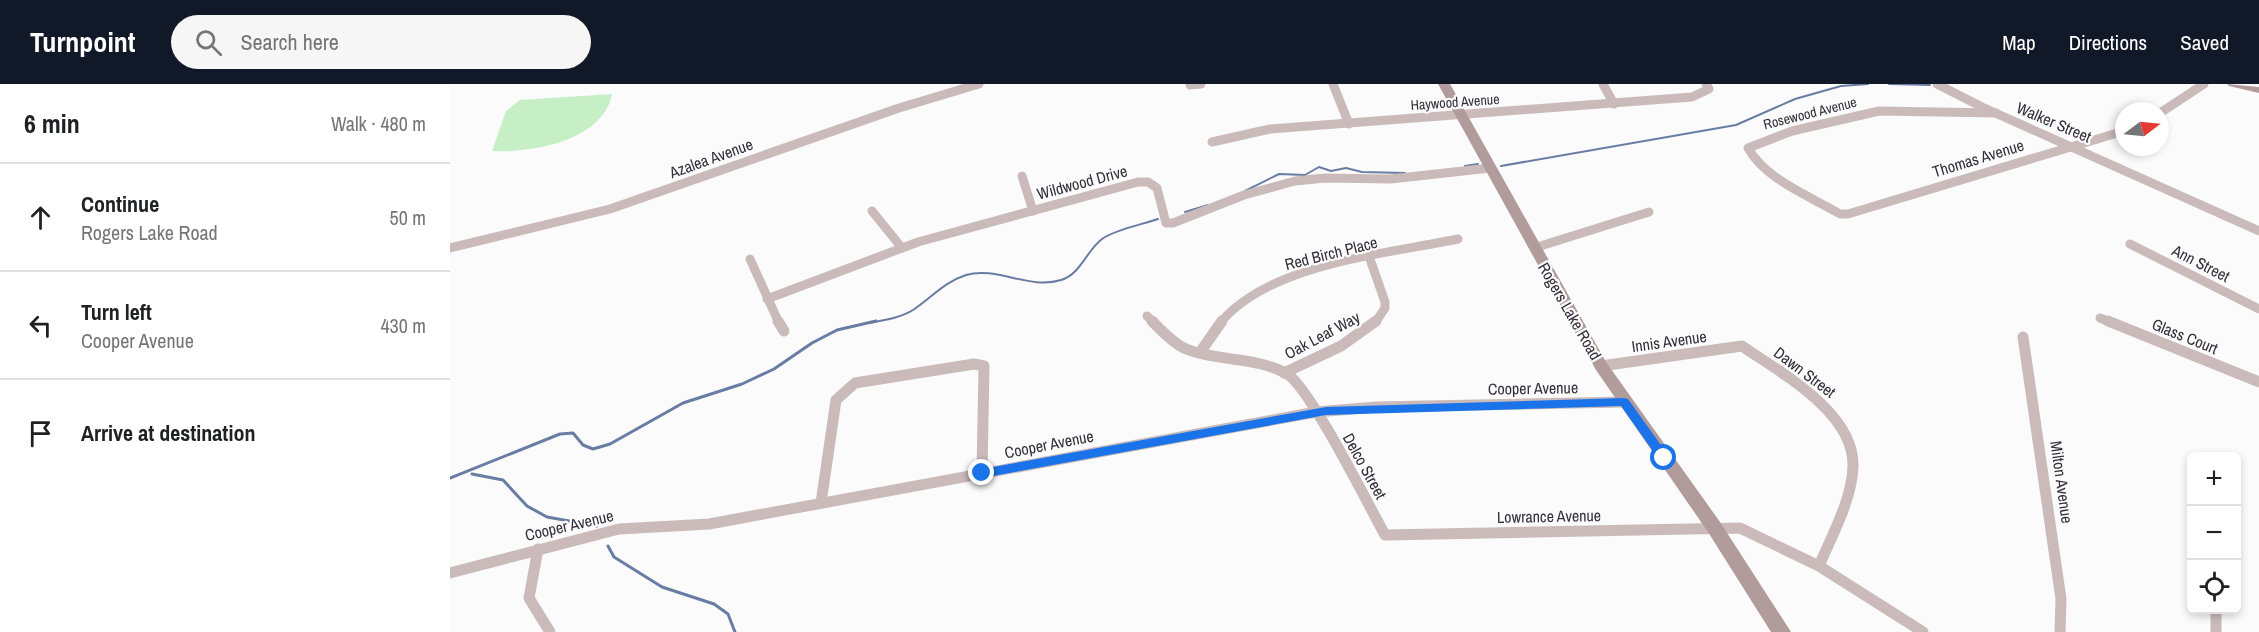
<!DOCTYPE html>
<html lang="en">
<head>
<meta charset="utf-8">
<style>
	body { margin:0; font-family:"Archivo Narrow",sans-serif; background:#f6f6f6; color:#202124 }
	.controls { position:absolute; right:18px; bottom:18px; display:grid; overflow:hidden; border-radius:9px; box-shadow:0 3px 9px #0003 }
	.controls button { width:54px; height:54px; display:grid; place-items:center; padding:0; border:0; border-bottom:2px solid #e0e0e0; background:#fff; color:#202124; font:30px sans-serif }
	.compass { position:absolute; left:1665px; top:18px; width:54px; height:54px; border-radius:50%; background:#fff; box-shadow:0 3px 9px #0003; rotate:74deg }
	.stop { position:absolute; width:18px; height:18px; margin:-14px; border:4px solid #1a73e8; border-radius:50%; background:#fff }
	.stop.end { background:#1a73e8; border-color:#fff; box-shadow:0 2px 6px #0008 }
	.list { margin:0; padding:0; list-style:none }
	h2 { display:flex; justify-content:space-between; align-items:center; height:78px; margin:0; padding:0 24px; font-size:26px }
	h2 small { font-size:20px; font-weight:400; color:#757577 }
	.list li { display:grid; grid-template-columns:39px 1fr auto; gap:18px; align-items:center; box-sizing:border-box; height:108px; padding:0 24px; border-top:2px solid #e0e0e0 }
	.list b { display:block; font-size:22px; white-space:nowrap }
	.list p { margin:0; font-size:20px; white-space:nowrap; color:#757577 }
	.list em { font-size:20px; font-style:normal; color:#757577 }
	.icon { flex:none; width:33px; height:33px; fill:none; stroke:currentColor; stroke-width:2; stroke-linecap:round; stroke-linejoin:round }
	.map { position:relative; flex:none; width:1809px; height:548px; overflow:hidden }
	header { display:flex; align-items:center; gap:36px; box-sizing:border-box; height:84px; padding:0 30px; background:#111827; color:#fff }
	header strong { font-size:28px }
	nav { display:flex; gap:33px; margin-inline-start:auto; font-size:21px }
	.search { width:420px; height:54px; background:#f6f6f6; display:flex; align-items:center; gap:15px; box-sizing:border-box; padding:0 21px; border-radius:33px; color:#757577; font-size:22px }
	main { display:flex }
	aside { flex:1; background:#fff }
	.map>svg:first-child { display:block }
</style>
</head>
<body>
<header>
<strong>Turnpoint</strong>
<div class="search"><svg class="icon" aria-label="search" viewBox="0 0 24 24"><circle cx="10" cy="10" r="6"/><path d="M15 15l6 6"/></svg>Search here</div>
<nav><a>Map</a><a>Directions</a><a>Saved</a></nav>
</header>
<main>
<aside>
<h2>6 min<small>Walk · 480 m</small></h2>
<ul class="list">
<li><svg class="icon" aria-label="ahead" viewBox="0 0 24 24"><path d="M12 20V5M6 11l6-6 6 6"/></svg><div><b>Continue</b><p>Rogers Lake Road</p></div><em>50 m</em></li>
<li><svg class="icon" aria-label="left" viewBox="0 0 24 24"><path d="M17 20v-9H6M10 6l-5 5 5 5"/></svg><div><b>Turn left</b><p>Cooper Avenue</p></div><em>430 m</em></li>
<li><svg class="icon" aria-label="arrive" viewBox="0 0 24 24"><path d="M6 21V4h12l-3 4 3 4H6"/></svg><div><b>Arrive at destination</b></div></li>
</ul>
</aside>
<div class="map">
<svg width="1809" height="548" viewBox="0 0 1809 548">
	<rect width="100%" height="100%" fill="#fbfbfb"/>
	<!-- green -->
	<path fill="#c6efc6" d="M162 10C153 57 82 69 42 67L56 27 70 16Z"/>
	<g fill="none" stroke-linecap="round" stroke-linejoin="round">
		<!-- stream-far1 -->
		<g stroke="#697ca3" stroke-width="2">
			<path d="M1439 0 1480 1"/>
			<path d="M1015 82 1028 80"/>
			<path d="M1051 82 1286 41 1345 15 1391 2 1418 0"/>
			<path d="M795 107 829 90 855 91 869 83 881 87 896 84 912 88 955 89"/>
			<path d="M735 128 758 121"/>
			<path d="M419 239C434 236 450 234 463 226 481 214 494 198 516 191 547 182 579 206 611 196 631 190 636 167 652 155 666 145 691 141 708 135"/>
		</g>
		<!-- stream -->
		<g stroke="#697ca3" stroke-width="3">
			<path d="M22 390 53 396 77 422 97 433 147 442"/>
			<path d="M0 394 110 350 123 349 133 361 143 365 160 360 233 319 292 300 324 285 362 259 387 246 426 237"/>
			<path d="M158 462 164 473 212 503 264 520 278 530 285 548"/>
		</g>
		<!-- street-far1 -->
		<g stroke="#cabbba" stroke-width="9">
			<path d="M883 0 899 40"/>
			<path d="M1153 0 1164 20"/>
			<path d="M1487 0 1532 23 1809 147"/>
			<path d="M740 1 751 0"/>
			<path d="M1546 29 1429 27 1342 47 1298 64C1316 96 1360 112 1390 130H1398L1674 47"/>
			<path d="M1710 29 1754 0"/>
			<path d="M762 58 820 45 1242 13 1259 5 1256 0"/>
			<path d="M572 92 583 127"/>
			<path d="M422 127 452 164"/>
			<path d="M1680 160 1809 225"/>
			<path d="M0 164 160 125 449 24 529 0"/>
			<path d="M1084 164 1199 128"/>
			<path d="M300 175 329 239"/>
			<path d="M920 175 935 218V224L925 239"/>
			<path d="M317 215 468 158 688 98H698L707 104 716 139H723L794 111 845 97 875 94 941 95 1040 84"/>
			<path d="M697 232 704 239"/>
			<path d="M1650 234 1662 239"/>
			<path d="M770 239C820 179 936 170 1008 155"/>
		</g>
		<!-- street -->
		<g stroke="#cabbba" stroke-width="11">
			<path d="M328 237 334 247"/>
			<path d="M702 237C712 247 722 258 734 264 766 278 806 272 837 290 859 302 919 422 935 451L1290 444 1369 482 1473 548"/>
			<path d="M1658 237 1809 298"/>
			<path d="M1573 253 1611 515 1610 548"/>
			<path d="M751 267 772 237"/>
			<path d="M1151 282 1292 262C1331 289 1404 328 1403 382 1402 416 1382 451 1369 482"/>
			<path d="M834 289 891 262 926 237"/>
			<path d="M371 419 386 316 405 299 524 280 534 282 532 389"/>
			<path d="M88 465 79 514 100 548"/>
			<path d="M0 489 169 445 259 440 866 328 926 323 1174 318"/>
			<path d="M1766 526V548"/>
		</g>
		<!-- secondary -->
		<g fill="#b29b9b" fill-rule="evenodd">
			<path d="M988 0H1000L1156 278 1270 438 1341 548H1321L1258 448 1146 286Z"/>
			<path d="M1777 0 1809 3V9L1779 2Z"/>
		</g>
	</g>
	<!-- route -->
	<path fill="#1a73e8" d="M1174 314 1178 315 1218 371V377H1210L1171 322 876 331 532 394 527 389 532 385 876 323Z"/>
	<g text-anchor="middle" stroke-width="4.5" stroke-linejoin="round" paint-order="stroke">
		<!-- far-street labels -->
		<g font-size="14" fill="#332f3a" stroke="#fbfbfb">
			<text transform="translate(1005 18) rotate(-4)" y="5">Haywood Avenue</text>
			<text transform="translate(1360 29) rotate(-14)" y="5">Rosewood Avenue</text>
		</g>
		<!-- street labels -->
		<g font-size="16" fill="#332f3a" stroke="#fbfbfb">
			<text transform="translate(1604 38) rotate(23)" y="6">Walker Street</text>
			<text transform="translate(261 74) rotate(-20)" y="6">Azalea Avenue</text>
			<text transform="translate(1528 74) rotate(-17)" y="6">Thomas Avenue</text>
			<text transform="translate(632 98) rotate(-15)" y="6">Wildwood Drive</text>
			<text transform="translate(881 169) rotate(-14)" y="6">Red Birch Place</text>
			<text transform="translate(1751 179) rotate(27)" y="6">Ann Street</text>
			<text transform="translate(1120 227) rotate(60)" y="6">Rogers Lake Road</text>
			<text transform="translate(872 251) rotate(-28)" y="6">Oak Leaf Way</text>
			<text transform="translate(1735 252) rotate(22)" y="6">Glass Court</text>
			<text transform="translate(1219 257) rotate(-8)" y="6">Innis Avenue</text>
			<text transform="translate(1355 288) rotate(37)" y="6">Dawn Street</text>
			<text transform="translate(1083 304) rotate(-1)" y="6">Cooper Avenue</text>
			<text transform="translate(599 360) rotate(-11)" y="6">Cooper Avenue</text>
			<text transform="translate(915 382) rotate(61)" y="6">Delco Street</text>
			<text transform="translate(1612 398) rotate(82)" y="6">Milton Avenue</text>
			<text transform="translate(1099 432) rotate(-1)" y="6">Lowrance Avenue</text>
			<text transform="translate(119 441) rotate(-13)" y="6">Cooper Avenue</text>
		</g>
	</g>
</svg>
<div class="controls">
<button>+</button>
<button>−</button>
<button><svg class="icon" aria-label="locate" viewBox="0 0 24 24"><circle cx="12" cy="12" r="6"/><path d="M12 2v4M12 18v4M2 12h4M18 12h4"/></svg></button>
</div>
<svg class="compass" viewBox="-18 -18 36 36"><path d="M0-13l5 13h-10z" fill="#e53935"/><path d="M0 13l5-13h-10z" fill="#757577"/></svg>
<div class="stop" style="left:1214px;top:374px"></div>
<div class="stop end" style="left:532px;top:389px"></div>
</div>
</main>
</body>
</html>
